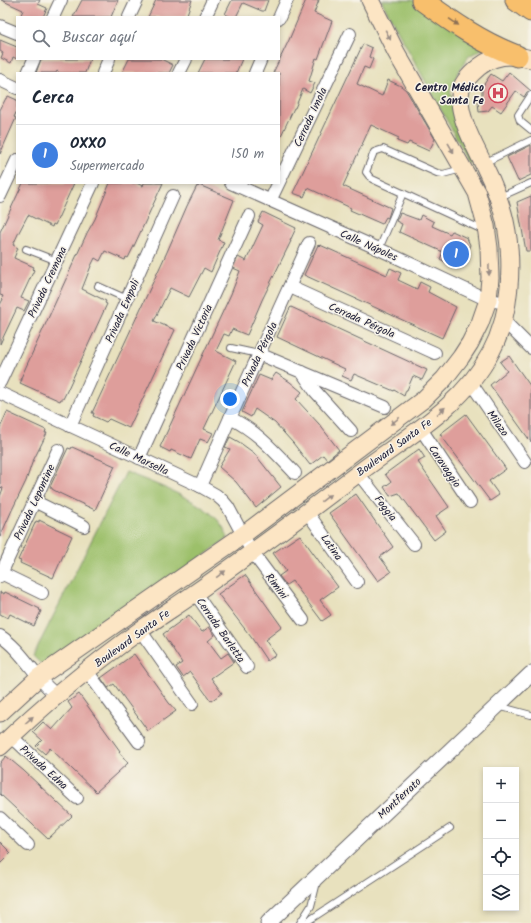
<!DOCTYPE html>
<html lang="es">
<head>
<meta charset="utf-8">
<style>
	body { margin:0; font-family:Kalam,sans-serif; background:#f6f6f7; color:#1f2937 }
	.controls { position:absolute; right:12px; bottom:12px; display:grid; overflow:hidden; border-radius:0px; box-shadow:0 2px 6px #0003 }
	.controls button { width:36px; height:36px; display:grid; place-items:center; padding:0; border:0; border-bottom:1px solid #e0e1e3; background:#fff; color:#1f2937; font:20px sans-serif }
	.you { position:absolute; left:230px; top:399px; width:14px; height:14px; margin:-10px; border:3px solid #fff; border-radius:50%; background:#1a73e8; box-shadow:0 0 0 6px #1a73e833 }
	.badge { display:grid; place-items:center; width:26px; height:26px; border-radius:50%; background:#0b8043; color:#fff; font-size:13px; font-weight:700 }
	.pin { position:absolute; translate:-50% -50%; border:2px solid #fff; box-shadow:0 1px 4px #0006 }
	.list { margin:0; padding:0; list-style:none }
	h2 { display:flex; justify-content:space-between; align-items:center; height:52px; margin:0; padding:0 16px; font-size:17px }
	h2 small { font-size:13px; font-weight:400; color:#747a83 }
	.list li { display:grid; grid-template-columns:26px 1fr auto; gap:12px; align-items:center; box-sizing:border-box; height:60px; padding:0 16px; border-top:1px solid #e0e1e3 }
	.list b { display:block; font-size:15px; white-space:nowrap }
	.list p { margin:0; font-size:13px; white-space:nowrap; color:#747a83 }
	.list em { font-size:13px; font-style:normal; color:#747a83 }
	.icon { flex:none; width:22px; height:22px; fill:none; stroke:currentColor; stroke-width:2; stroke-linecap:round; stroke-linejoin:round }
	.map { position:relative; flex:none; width:531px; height:923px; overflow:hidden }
	.search { position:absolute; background:#fff; box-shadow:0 2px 6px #0003; left:16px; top:16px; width:264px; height:44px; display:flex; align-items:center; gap:10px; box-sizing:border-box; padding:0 14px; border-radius:0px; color:#747a83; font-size:15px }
	.panel { position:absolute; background:#fff; box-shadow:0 2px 6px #0003; left:16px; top:72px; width:264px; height:112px; border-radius:0px }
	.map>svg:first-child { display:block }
</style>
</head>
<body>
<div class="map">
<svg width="531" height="923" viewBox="0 0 531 923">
	<rect width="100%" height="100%" fill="#f7f3e8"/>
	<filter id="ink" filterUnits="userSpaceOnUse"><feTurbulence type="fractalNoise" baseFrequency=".025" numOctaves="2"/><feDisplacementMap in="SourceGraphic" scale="8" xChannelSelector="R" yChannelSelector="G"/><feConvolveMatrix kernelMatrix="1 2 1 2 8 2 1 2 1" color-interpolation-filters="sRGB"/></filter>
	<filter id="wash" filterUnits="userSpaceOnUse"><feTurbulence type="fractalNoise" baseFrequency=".012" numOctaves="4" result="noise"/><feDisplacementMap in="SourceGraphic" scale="16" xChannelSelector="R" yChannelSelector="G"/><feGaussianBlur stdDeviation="0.9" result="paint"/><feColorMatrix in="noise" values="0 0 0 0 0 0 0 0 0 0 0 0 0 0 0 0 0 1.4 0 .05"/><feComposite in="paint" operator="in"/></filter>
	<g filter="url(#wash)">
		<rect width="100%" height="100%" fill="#e8e1be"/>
		<!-- green -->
		<g fill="#9cc06a" stroke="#5f7152">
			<path d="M381 0H413L484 48 469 56 458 73 450 90 456 115 473 159 470 163Z"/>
			<path d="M126 472C152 483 205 501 221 524 224 528 226 534 228 538L47 670 33 656Z"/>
		</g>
		<g id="blocks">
			<!-- building -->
			<g fill="#de9e9b">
				<path d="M1 0H40L38 4 47 8 43 17H20L23 10Z"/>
				<path d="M82 0H118L111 17H73Z"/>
				<path d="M156 0H192L186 17H148Z"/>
				<path d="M232 0H268L264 11H262L243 3 236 17H231L225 14Z"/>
				<path d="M306 0H319L314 13 332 21 318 59 316 58 309 81 315 83 310 93 303 89 295 108H294L279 140V73H273L289 40Z"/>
				<path d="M0 40 17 47V59L13 57 11 63 1 58 3 53 0 51Z"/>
				<path d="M363 44 372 48 369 57 373 59 369 69 364 67 357 84 382 96 388 80 401 86 406 90 435 139 429 151 409 142 407 145 397 141 399 138 371 125 343 186 391 208 388 218 386 217 382 224 350 210 351 208 308 188 304 197 293 193Z"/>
				<path d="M41 59H90L85 73H60L57 71 56 73H36Z"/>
				<path d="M129 59H161L173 65 169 73H122Z"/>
				<path d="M205 59H242L236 73H198Z"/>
				<path d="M509 72 531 91 527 92 524 97 516 91 501 112 492 106 488 111 479 112 478 102 482 95V87L491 74 502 81Z"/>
				<path d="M8 96 17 100V111L14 117 16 118 0 154V110L6 98H7Z"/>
				<path d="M531 145V175L518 181 507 157Z"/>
				<path d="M23 183H74L55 225 53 224 52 227 28 215 18 234 13 245 18 248 14 258 34 267 33 269 34 270 21 298 29 301 24 311 17 308 0 344V305L3 299 2 298 3 296 0 295V232Z"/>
				<path d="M110 183H136L143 186 144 183H163L134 246 128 258 126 257 125 260 105 251 100 261 95 258 91 266 82 289 106 301 105 303 107 304 66 393 63 399H61L60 401 20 383 22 380H20L87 233 95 219Z"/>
				<path d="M199 185 234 200 218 240 224 242 211 272 204 268 189 297 170 288 154 321 175 330 129 428 109 419 106 422 93 416 94 413H92L167 252 187 206 197 186 198 187Z"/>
				<path d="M531 196V251H526L517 202Z"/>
				<path d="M263 212 296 228 290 241H291L262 300 247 335 232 329 229 336 224 334 216 351 236 361 204 429 213 433 208 442 200 439 191 459 171 450 170 452 160 447 231 294 240 271 233 268 238 257 246 261 263 225 258 222Z"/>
				<path d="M400 213 419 220 421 215 434 222 432 226 450 234 452 231 467 238 470 245 458 269 440 259 443 252 399 232 402 224 396 221Z"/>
				<path d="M318 245 319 246 320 245 387 275 390 268 401 273 398 280 417 289 420 282 430 287 428 292 456 307 442 338 304 275Z"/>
				<path d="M291 307 427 370 422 380 413 376 407 390H406L404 396 394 390V391L354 374 351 380 342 376 345 369 277 337 290 308Z"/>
				<path d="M509 356 531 387V442L490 385 507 371 500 362Z"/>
				<path d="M276 373 290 382 302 392 296 399 319 424 339 450 327 460 323 455 310 465 293 443 275 423 255 409 251 417 242 412 259 375 271 380Z"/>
				<path d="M7 412 46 430 45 433H47L32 463 26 481 12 510 0 537V497L3 488 0 487V428Z"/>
				<path d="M466 414 506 469 489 481 499 495 490 501 440 434Z"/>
				<path d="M230 437 239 442 254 453 281 487 256 508 236 482 219 467 230 449 225 447Z"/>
				<path d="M72 447 115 466 95 510 59 493 52 489V488L50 487 68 448 71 449Z"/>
				<path d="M419 449 425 458 418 462 449 507 436 516 446 531 434 540 399 493 390 496 384 487 391 482 385 474Z"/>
				<path d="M356 494 393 547 380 557 391 572 378 581 329 513Z"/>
				<path d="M39 520 72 536 53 578 20 563 21 561 18 560 36 521 39 522Z"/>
				<path d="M300 535 338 587 320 600 331 615 322 621 292 581 286 585 279 576 286 571 273 553Z"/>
				<path d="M245 575 282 627 265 640 276 655 267 661 251 637 218 594Z"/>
				<path d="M0 592 4 594 5 592 40 609 39 610 41 611 34 626 10 614 8 618 0 614Z"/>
				<path d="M189 615 202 632 209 627 215 635 208 641 221 658 228 653 234 662 211 678 222 693 211 701 190 672 183 677 176 667 182 663 163 634Z"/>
				<path d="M134 654 169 703 176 711 148 731 114 684 108 688 101 678Z"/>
				<path d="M79 694 120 751 119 752 128 763 96 792 50 748 45 754 36 746 42 740 33 732 43 722 52 730 72 708 68 702Z"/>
				<path d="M6 756 24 771 72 816 48 839 0 794V763Z"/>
				<path d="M0 842 11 853 0 864Z"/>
			</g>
		</g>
	</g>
	<g filter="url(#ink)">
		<use href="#blocks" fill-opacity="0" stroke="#676569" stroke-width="1"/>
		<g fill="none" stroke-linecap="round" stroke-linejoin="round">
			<defs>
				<g id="service">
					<path d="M531 95 518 115 520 121 531 130"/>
					<path d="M484 163 531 140"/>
					<path d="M462 169 443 174 437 173 383 149 374 152 366 172 369 176 372 179 485 231"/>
					<path d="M500 197 531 183"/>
					<path d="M26 249 57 261"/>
					<path d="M379 249 403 193"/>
					<path d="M98 286 127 299"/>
					<path d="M231 348 259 354"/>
					<path d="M498 706 531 715"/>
					<path d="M300 923 311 906 317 882"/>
					<path d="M305 923 450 828"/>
				</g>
				<g id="minor">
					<path d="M53 17 61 0"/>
					<path d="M129 17 137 0"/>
					<path d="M205 17 213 0"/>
					<path d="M279 18 287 0"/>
					<path d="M0 26 17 33"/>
					<path d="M28 73 34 59"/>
					<path d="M103 73 109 59"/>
					<path d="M179 73 186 59"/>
					<path d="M255 73 261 59"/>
					<path d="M0 80 17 88"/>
					<path d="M231 183 379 249 488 300 508 303"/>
					<path d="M0 196 17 160"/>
					<path d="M270 201 350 34"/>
					<path d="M290 287 435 353"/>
					<path d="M503 320 531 348"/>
					<path d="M259 354 385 407"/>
					<path d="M302 372 315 391 351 431"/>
					<path d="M0 382 93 183"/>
					<path d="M471 383 525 462"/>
					<path d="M0 393 200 486 216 495 223 501 228 507 252 552 303 620"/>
					<path d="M230 418C257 431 274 451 295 473"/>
					<path d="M70 426 173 196"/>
					<path d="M421 429 470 502"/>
					<path d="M139 458 249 216"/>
					<path d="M358 473 414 544"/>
					<path d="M200 486 230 418 309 243"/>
					<path d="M34 501 84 526"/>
					<path d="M307 512 357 582"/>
					<path d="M1 573 42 593"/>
					<path d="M0 576 58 450"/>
					<path d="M195 593 247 667"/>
					<path d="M140 630 192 704"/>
					<path d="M0 636C16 646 27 663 39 677 44 684 50 690 56 695"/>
					<path d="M87 671 139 742"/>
					<path d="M11 736 77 798"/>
					<path d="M0 818 28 845"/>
				</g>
				<path id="tertiary" d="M268 923 531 674"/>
				<g id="secondary">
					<path d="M0 713 39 677 243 535 424 399 444 379 461 357 470 343 480 323 488 300 490 278 489 248 486 226 477 193 396 52 370 0"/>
					<path d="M0 747C44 704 92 665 142 629 159 617 178 605 195 593 250 555 303 515 356 475 404 438 462 408 491 352 511 315 514 262 505 221 501 203 492 181 484 165 475 146 455 112 461 90 463 81 472 73 479 67 494 55 513 54 531 59"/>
				</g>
				<g id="trunk">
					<path d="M422 0C452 22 482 43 517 56"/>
					<path d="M516 0 531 11"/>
				</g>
			</defs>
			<!-- service casing -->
			<use href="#service" stroke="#676569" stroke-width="8"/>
			<!-- minor casing -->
			<use href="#minor" stroke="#676569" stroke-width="14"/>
			<!-- tertiary casing -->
			<use href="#tertiary" stroke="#676569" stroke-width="17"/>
			<!-- secondary casing -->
			<use href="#secondary" stroke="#676569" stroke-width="19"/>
			<!-- trunk casing -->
			<use href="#trunk" stroke="#676569" stroke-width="23"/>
			<!-- service -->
			<use href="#service" stroke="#fff" stroke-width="6"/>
			<!-- minor -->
			<use href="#minor" stroke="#fff" stroke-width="12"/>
			<!-- tertiary -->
			<use href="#tertiary" stroke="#fff" stroke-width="15"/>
			<!-- secondary -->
			<use href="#secondary" stroke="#fce5c4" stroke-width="17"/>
			<!-- trunk -->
			<use href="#trunk" stroke="#f8bf6c" stroke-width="21"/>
		</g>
		<!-- one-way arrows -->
		<defs><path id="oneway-solid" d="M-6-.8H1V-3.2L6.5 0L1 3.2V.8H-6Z"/></defs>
		<use fill="#8d7054" href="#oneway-solid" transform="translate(454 22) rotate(34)"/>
		<g fill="#9a8d86">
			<use href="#oneway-solid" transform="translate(388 35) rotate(63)"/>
			<use href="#oneway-solid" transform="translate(451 148) rotate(60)"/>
			<use href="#oneway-solid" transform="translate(489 270) rotate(89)"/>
			<use href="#oneway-solid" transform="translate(441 411) rotate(-42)"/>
			<use href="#oneway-solid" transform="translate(395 421) rotate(143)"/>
			<use href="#oneway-solid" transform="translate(326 498) rotate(-38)"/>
			<use href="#oneway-solid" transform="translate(221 574) rotate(-36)"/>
			<use href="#oneway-solid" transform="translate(29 720) rotate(-42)"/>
		</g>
	</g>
	<!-- icons -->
	<defs>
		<symbol id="hospital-ring" viewBox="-11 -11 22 22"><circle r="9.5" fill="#f7f3e8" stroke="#d1495b" stroke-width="1.5"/><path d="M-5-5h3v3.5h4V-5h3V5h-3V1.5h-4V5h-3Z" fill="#d1495b"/></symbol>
	</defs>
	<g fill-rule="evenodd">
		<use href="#hospital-ring" x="487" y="82" width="22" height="22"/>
	</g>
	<g text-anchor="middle" stroke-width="3" stroke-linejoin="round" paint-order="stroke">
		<!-- poi labels -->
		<g font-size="11" font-weight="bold" fill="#22223b" stroke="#f7f3e8" text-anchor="end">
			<text x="484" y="91">Centro Médico<tspan x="484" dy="13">Santa Fe</tspan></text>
		</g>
		<!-- street labels -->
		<g font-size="11" fill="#22223b" stroke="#f7f3e8">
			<text transform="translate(310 117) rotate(-65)" y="4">Cerrada Imola</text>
			<text transform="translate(369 245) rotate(24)" y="4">Calle Nápoles</text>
			<text transform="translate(47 282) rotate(-65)" y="4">Privada Cremona</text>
			<text transform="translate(122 311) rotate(-66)" y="4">Privada Empoli</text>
			<text transform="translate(362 320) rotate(24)" y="4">Cerrada Pérgola</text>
			<text transform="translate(194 337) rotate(-65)" y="4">Privada Victoria</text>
			<text transform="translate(259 354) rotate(-65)" y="4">Privada Pérgola</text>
			<text transform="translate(498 423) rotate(55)" y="4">Milazo</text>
			<text transform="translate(394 447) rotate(-36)" y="4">Boulevard Santa Fe</text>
			<text transform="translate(139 458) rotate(25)" y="4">Calle Marsella</text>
			<text transform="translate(445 466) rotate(56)" y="4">Caravaggio</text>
			<text transform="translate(34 502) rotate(-65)" y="4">Privada Lepontine</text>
			<text transform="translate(386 508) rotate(52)" y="4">Foggia</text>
			<text transform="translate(332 547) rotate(55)" y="4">Latina</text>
			<text transform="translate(277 586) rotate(53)" y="4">Rimini</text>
			<text transform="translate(221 630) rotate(55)" y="4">Cerrada Barletta</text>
			<text transform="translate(132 638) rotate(-36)" y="4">Boulevard Santa Fe</text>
			<text transform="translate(44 767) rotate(42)" y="4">Privada Edna</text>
			<text transform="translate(399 798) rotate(-43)" y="4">Montferrato</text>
		</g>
	</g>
</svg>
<div class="controls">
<button>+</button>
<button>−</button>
<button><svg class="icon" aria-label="locate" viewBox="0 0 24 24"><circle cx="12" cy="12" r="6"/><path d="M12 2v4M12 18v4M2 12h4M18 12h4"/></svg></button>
<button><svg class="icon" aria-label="layers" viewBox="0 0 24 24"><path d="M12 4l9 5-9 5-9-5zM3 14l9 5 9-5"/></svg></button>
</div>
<div class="you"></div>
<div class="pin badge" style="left:456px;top:254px;background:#3f7fe0">1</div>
<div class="search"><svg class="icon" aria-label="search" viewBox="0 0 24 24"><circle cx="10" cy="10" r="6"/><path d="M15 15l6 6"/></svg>Buscar aquí</div>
<section class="panel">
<h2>Cerca<small></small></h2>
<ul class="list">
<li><span class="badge" style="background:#3f7fe0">1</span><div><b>OXXO</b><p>Supermercado</p></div><em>150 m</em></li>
</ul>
</section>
</div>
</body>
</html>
